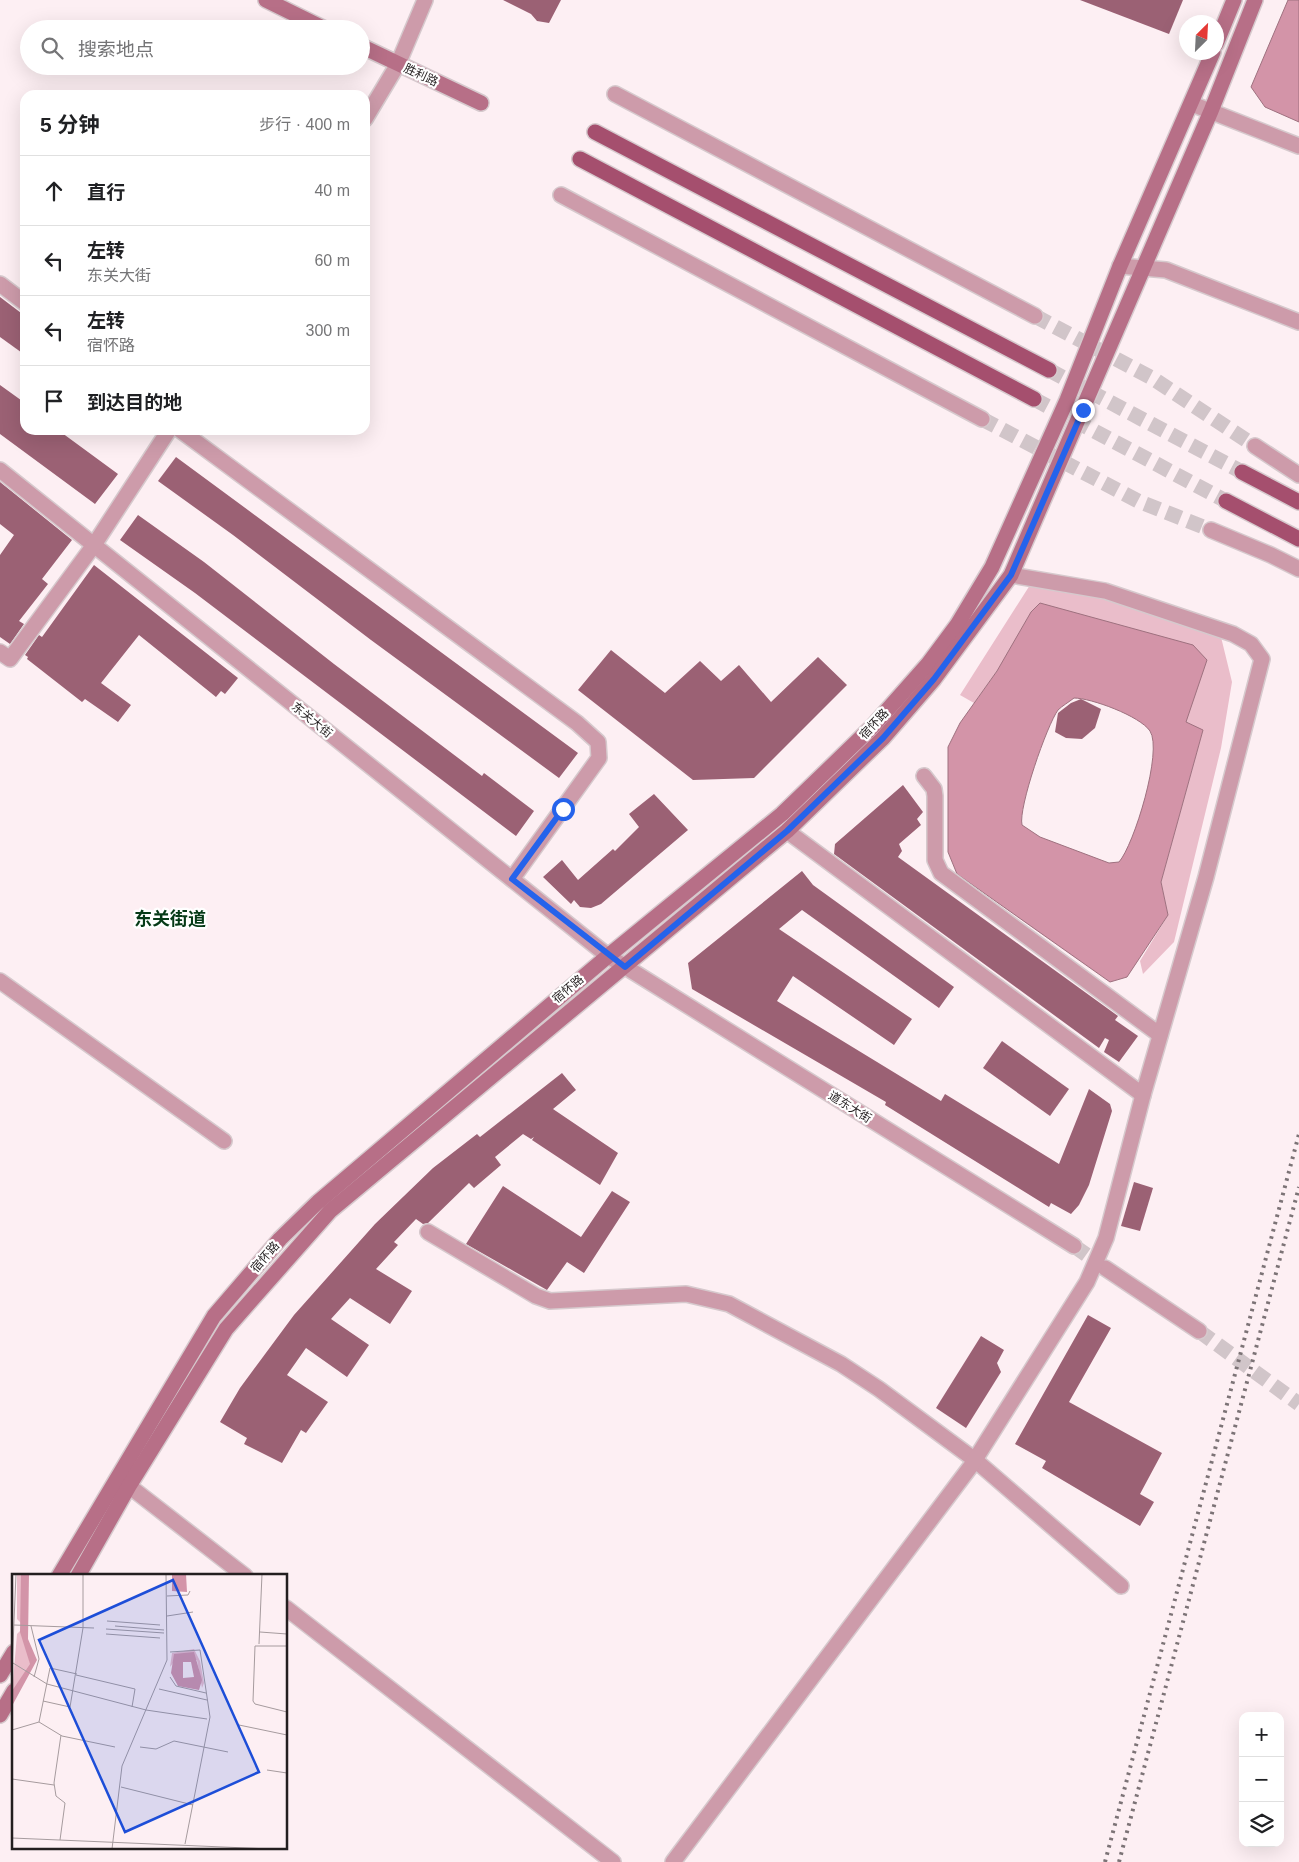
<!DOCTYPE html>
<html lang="zh">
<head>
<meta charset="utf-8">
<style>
	body { margin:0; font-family:Helvetica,"Noto Sans SC",sans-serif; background:#f6f6f6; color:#202124 }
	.controls { position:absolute; right:15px; bottom:15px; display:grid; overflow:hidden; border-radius:10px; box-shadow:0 5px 20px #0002 }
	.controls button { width:45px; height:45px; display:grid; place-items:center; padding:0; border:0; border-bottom:1px solid #e0e0e0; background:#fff; color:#202124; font:25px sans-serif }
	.compass { position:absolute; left:1179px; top:15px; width:45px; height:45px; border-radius:50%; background:#fff; box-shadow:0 5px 20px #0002; rotate:24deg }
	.stop { position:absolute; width:15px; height:15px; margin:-11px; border:4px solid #2563eb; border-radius:50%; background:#fff }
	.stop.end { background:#2563eb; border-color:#fff; box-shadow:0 1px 5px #0008 }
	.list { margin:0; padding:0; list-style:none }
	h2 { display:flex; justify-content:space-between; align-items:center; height:65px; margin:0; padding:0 20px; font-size:21px }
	h2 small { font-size:16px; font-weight:400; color:#757577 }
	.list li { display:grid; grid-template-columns:32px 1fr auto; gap:15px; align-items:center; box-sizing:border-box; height:70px; padding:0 20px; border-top:1px solid #e0e0e0 }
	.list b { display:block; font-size:19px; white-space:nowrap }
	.list p { margin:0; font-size:16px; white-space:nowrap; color:#757577 }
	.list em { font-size:16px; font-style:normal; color:#757577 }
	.icon { flex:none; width:28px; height:28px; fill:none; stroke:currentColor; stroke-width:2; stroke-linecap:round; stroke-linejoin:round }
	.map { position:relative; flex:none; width:1299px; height:1862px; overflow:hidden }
	.search { position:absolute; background:#fff; box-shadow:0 5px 20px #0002; left:20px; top:20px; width:350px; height:55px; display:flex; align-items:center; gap:12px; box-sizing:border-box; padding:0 18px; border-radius:28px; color:#757577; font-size:19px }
	.panel { position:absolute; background:#fff; box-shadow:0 5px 20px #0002; left:20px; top:90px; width:350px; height:345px; border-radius:15px }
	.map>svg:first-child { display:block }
</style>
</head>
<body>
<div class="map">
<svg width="1299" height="1862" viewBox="0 0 1299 1862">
	<rect width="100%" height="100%" fill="#fdeff3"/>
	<!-- green -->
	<path fill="#eabdca" d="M1030 585 1076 590 1221 637 1232 682 1221 748 1174 942 1143 974 1140 961 1168 915 1161 882 1203 730 997 671 974 703 960 695Z"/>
	<!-- water -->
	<g fill="#d394a8" stroke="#9e717f" fill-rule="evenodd">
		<path d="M1288 0H1299V122L1265 107 1251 87Z"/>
		<path d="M1040 603 1193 645 1207 660 1186 722 1203 730 1161 882 1168 915 1127 977 1110 982 957 874 948 852V747L960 723 997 671 1031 612ZM1074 698C1091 698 1140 716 1150 731 1163 751 1134 845 1119 862L1109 863 1040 837 1022 825C1018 808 1047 725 1058 710 1062 706 1069 702 1074 698Z"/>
	</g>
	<!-- building -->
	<g fill="#9b6174">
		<path d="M503 0H561L549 23 537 21 531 14Z"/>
		<path d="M1080 0H1183L1169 34Z"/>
		<path d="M0 297 25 316V355L0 337Z"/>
		<path d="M0 385 25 403V430H58L118 474 95 504 0 434Z"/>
		<path d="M176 457 578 753 559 778 371 640 233 535 158 481Z"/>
		<path d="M0 482 72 540 42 579 48 584 19 621 24 624 10 644 0 637V555L14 535 0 524Z"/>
		<path d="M138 515 204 562 334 664 482 776 484 773 534 811 516 836 195 593 120 540Z"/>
		<path d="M94 565 238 678 225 694 221 691 216 697 139 635 101 683 131 705 118 722 85 699 82 702 27 659 28 657 25 655 39 635 42 637Z"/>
		<path d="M611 650 665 693 700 661 721 681 739 665 771 702 818 657 847 685 754 778 693 780 578 690Z"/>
		<path d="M1081 699 1101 709 1095 728 1082 739 1066 738 1055 732 1058 713 1071 703Z"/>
		<path d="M903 785 923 812 917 819 921 825 899 844 902 851 898 857 1118 1016 1115 1020 1138 1036 1119 1062 1104 1052 1109 1040 1105 1038 1099 1048 834 854 835 844Z"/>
		<path d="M654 794 688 830 601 904 591 908 580 907 574 900 571 904 543 877 562 860 578 880 613 849 615 851 639 827 629 814Z"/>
		<path d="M802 871 813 885 954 987 939 1008 802 910 779 929 912 1019 894 1045 793 976 777 1001 941 1101 945 1094 1059 1164 1089 1089 1110 1104 1112 1111 1089 1185 1079 1205 1071 1214 1051 1203 1049 1207 885 1105 886 1102 692 989 688 963Z"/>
		<path d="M1002 1041 1069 1089 1050 1116 983 1068Z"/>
		<path d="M562 1073 576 1090 553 1109 618 1153 600 1185 532 1140 534 1137 531 1139 523 1134 495 1157 501 1165 474 1188 469 1183 428 1223 423 1224 416 1219 394 1242 398 1245 376 1269 412 1291 390 1324 350 1298 331 1319 369 1345 347 1377 306 1348 287 1375 328 1402 306 1433 301 1430 282 1463 244 1444 247 1438 220 1422 240 1388 294 1315 375 1224 433 1168 477 1134 480 1137Z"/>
		<path d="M1134 1182 1153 1188 1140 1231 1121 1226Z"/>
		<path d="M503 1186 581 1237 612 1191 630 1202 584 1273 567 1262 547 1290 466 1244Z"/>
		<path d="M1088 1315 1111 1328 1069 1402 1162 1453 1140 1494 1154 1502 1140 1526 1042 1468 1046 1461 1015 1444Z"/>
		<path d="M981 1336 1004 1350 997 1363 1001 1372 966 1428 936 1408Z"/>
	</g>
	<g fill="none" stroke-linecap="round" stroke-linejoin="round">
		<!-- minor-tunnel -->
		<g stroke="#d1c5c9" stroke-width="15" stroke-dasharray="15 8" stroke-linecap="butt">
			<path d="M1074 1246 1105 1268"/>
			<path d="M1199 1331 1299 1404"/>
		</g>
		<!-- tertiary-tunnel -->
		<g stroke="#d1c5c9" stroke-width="15" stroke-dasharray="15 8" stroke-linecap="butt">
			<path d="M1035 316 1152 378 1255 446"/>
			<path d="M982 419 1138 501 1211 530"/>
		</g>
		<!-- primary-tunnel -->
		<g stroke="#d1c5c9" stroke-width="15" stroke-dasharray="15 8" stroke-linecap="butt">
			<path d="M1049 370 1242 472"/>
			<path d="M1034 399 1226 501"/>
		</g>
		<defs>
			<g id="minor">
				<path d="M1192 104 1299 146"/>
				<path d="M365 119 398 64 425 0"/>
				<path d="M1120 266 1166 270 1299 322"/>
				<path d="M0 284 25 303"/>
				<path d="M180 430 577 723 598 742 599 758 512 879"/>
				<path d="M0 470 608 956 1074 1246"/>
				<path d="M0 652 10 659 94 545 169 430"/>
				<path d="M924 776 934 789 935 796V860L941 873 1160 1035"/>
				<path d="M787 831 1143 1095"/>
				<path d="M0 981 224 1141"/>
				<path d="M428 1232 536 1296 550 1301 686 1294 729 1304 841 1364 879 1389 975 1460 1121 1586"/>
				<path d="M1105 1268 1199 1331"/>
				<path d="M129 1486 245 1576"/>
				<path d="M286 1608 613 1862"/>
			</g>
			<g id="tertiary">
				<path d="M615 94 1035 316"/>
				<path d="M561 195 982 419"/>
				<path d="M1255 446 1299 475"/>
				<path d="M1211 530 1271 555 1299 569"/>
				<path d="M673 1862 971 1466 1087 1282 1106 1238 1143 1095 1206 877 1262 659 1251 644 1233 634 1105 591 1011 575"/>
			</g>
			<g id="secondary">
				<path d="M266 0 325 29"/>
				<path d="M1216 44 1234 0"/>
				<path d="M361 46 481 103"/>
				<path d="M59 1576 214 1316 280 1239 318 1202 608 956 782 814 874 725 928 664 957 625 992 567 1067 400 1120 266 1213 52"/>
				<path d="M78 1576 129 1486 226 1329 330 1211 787 831 883 738 934 679 1011 575 1211 111 1255 0"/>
				<path d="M0 1675 14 1652"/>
				<path d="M0 1715 14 1691"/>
			</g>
			<g id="primary">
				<path d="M595 132 1049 370"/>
				<path d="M580 159 1034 399"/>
				<path d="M1242 472 1299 502"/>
				<path d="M1226 501 1299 539"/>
			</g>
		</defs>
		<!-- minor casing -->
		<use href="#minor" stroke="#d6c9cd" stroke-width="18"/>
		<!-- tertiary casing -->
		<use href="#tertiary" stroke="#d6c9cd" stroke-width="18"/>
		<!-- secondary casing -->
		<use href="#secondary" stroke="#d6c9cd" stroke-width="18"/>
		<!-- primary casing -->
		<use href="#primary" stroke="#d6c9cd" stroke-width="18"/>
		<!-- minor -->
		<use href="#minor" stroke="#cd9baa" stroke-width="15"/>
		<!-- tertiary -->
		<use href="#tertiary" stroke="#cd9baa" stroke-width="15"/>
		<!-- secondary -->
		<use href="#secondary" stroke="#b76f87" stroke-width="15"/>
		<!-- primary -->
		<use href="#primary" stroke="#a54f6e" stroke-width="15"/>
		<!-- rail -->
		<g stroke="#7c7376" stroke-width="4" stroke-dasharray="2.5 5" stroke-linecap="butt">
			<path d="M1105 1862 1299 1134"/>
			<path d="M1119 1862 1299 1187"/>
		</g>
	</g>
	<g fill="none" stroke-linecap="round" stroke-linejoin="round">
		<!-- route -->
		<path stroke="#2563eb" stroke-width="6" d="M563 809 512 879 625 967 787 831 883 738 934 679 1011 575 1083 410"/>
	</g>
	<g text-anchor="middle" stroke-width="4.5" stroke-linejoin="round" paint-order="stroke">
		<!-- street labels -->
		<g font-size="12" fill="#231e1f" stroke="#fff">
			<text transform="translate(421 75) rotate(25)" y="4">胜利路</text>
			<text transform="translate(312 720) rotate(39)" y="4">东关大街</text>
			<text transform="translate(874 724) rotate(-47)" y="4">宿怀路</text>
			<text transform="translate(568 989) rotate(-40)" y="4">宿怀路</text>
			<text transform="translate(850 1107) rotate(32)" y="4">道东大街</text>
			<text transform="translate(265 1257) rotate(-49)" y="4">宿怀路</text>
		</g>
		<!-- district labels -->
		<g font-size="18" font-weight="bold" fill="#063a17" stroke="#fff">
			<text x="170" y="925">东关街道</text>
		</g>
	</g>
	<!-- overview -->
	<g transform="translate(12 1574)">
		<rect width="275" height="275" fill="#fdeff3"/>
		<path d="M10 0 9 49 5 45V1ZM9 56 19 92 0 119 5 60ZM182 75 188 87 192 109 190 114 185 86 161 89 158 93 160 79Z" fill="#eabdca"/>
		<path d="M9 0H17L16 65 25 86 0 132V117L18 90 8 58ZM174 0 175 18 160 17V0ZM182 78 190 106 187 116 166 112 159 99 162 80ZM171 88H179L182 103 171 104Z" fill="#d394a8" fill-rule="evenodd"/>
		<path fill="none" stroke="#a69b9e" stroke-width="1" d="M155 22 176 21 178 17M155 42 181 38M95 47 148 51M2 51 82 54M19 52 27 85 22 103M103 52 152 56M94 55 152 59M248 58 275 60M94 60 148 64M247 70 250 0M275 72H243L241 127 243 130 275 138M158 78 188 76 198 143 173 270M1 89 35 110 134 136 195 145M0 95 4 0M64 101 123 115 120 133M158 103 164 112 194 119M147 115 195 126M31 127 58 133 71 54V0M27 148 38 94 65 100M27 148 50 162 103 173M227 151 275 161M0 156 27 148M128 173 144 175 162 167 216 178M255 196 275 199M0 205 42 211M109 213 181 231M0 264 258 275M48 266 53 229 44 222 42 209 49 161M100 275 110 192 155 86 154 0"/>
		<path fill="#1d4ed8" fill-opacity="0.15" stroke="#1d4ed8" stroke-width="2.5" d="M161 6 247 198 113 258 27 66Z"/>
		<rect width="275" height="275" fill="none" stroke="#231e1f" stroke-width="2.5"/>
	</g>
</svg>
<div class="controls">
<button>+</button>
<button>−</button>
<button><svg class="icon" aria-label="layers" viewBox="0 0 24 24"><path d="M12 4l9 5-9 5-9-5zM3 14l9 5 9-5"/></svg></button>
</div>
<svg class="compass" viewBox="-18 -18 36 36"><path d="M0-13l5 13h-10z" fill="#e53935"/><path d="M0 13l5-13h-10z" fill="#757577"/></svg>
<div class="stop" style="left:563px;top:809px"></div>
<div class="stop end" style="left:1083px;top:410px"></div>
<div class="search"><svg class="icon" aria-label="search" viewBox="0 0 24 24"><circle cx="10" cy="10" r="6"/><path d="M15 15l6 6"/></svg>搜索地点</div>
<section class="panel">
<h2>5 分钟<small>步行 · 400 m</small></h2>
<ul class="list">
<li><svg class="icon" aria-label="ahead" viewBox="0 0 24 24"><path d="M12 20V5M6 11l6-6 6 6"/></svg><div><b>直行</b></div><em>40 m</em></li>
<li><svg class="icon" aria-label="left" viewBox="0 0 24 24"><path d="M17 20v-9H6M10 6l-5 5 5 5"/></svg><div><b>左转</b><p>东关大街</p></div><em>60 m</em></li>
<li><svg class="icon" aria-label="left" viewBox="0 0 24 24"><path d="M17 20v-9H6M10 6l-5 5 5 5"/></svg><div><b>左转</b><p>宿怀路</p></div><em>300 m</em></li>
<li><svg class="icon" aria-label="arrive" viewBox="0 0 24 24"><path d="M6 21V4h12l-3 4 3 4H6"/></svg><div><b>到达目的地</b></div></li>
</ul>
</section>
</div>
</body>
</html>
